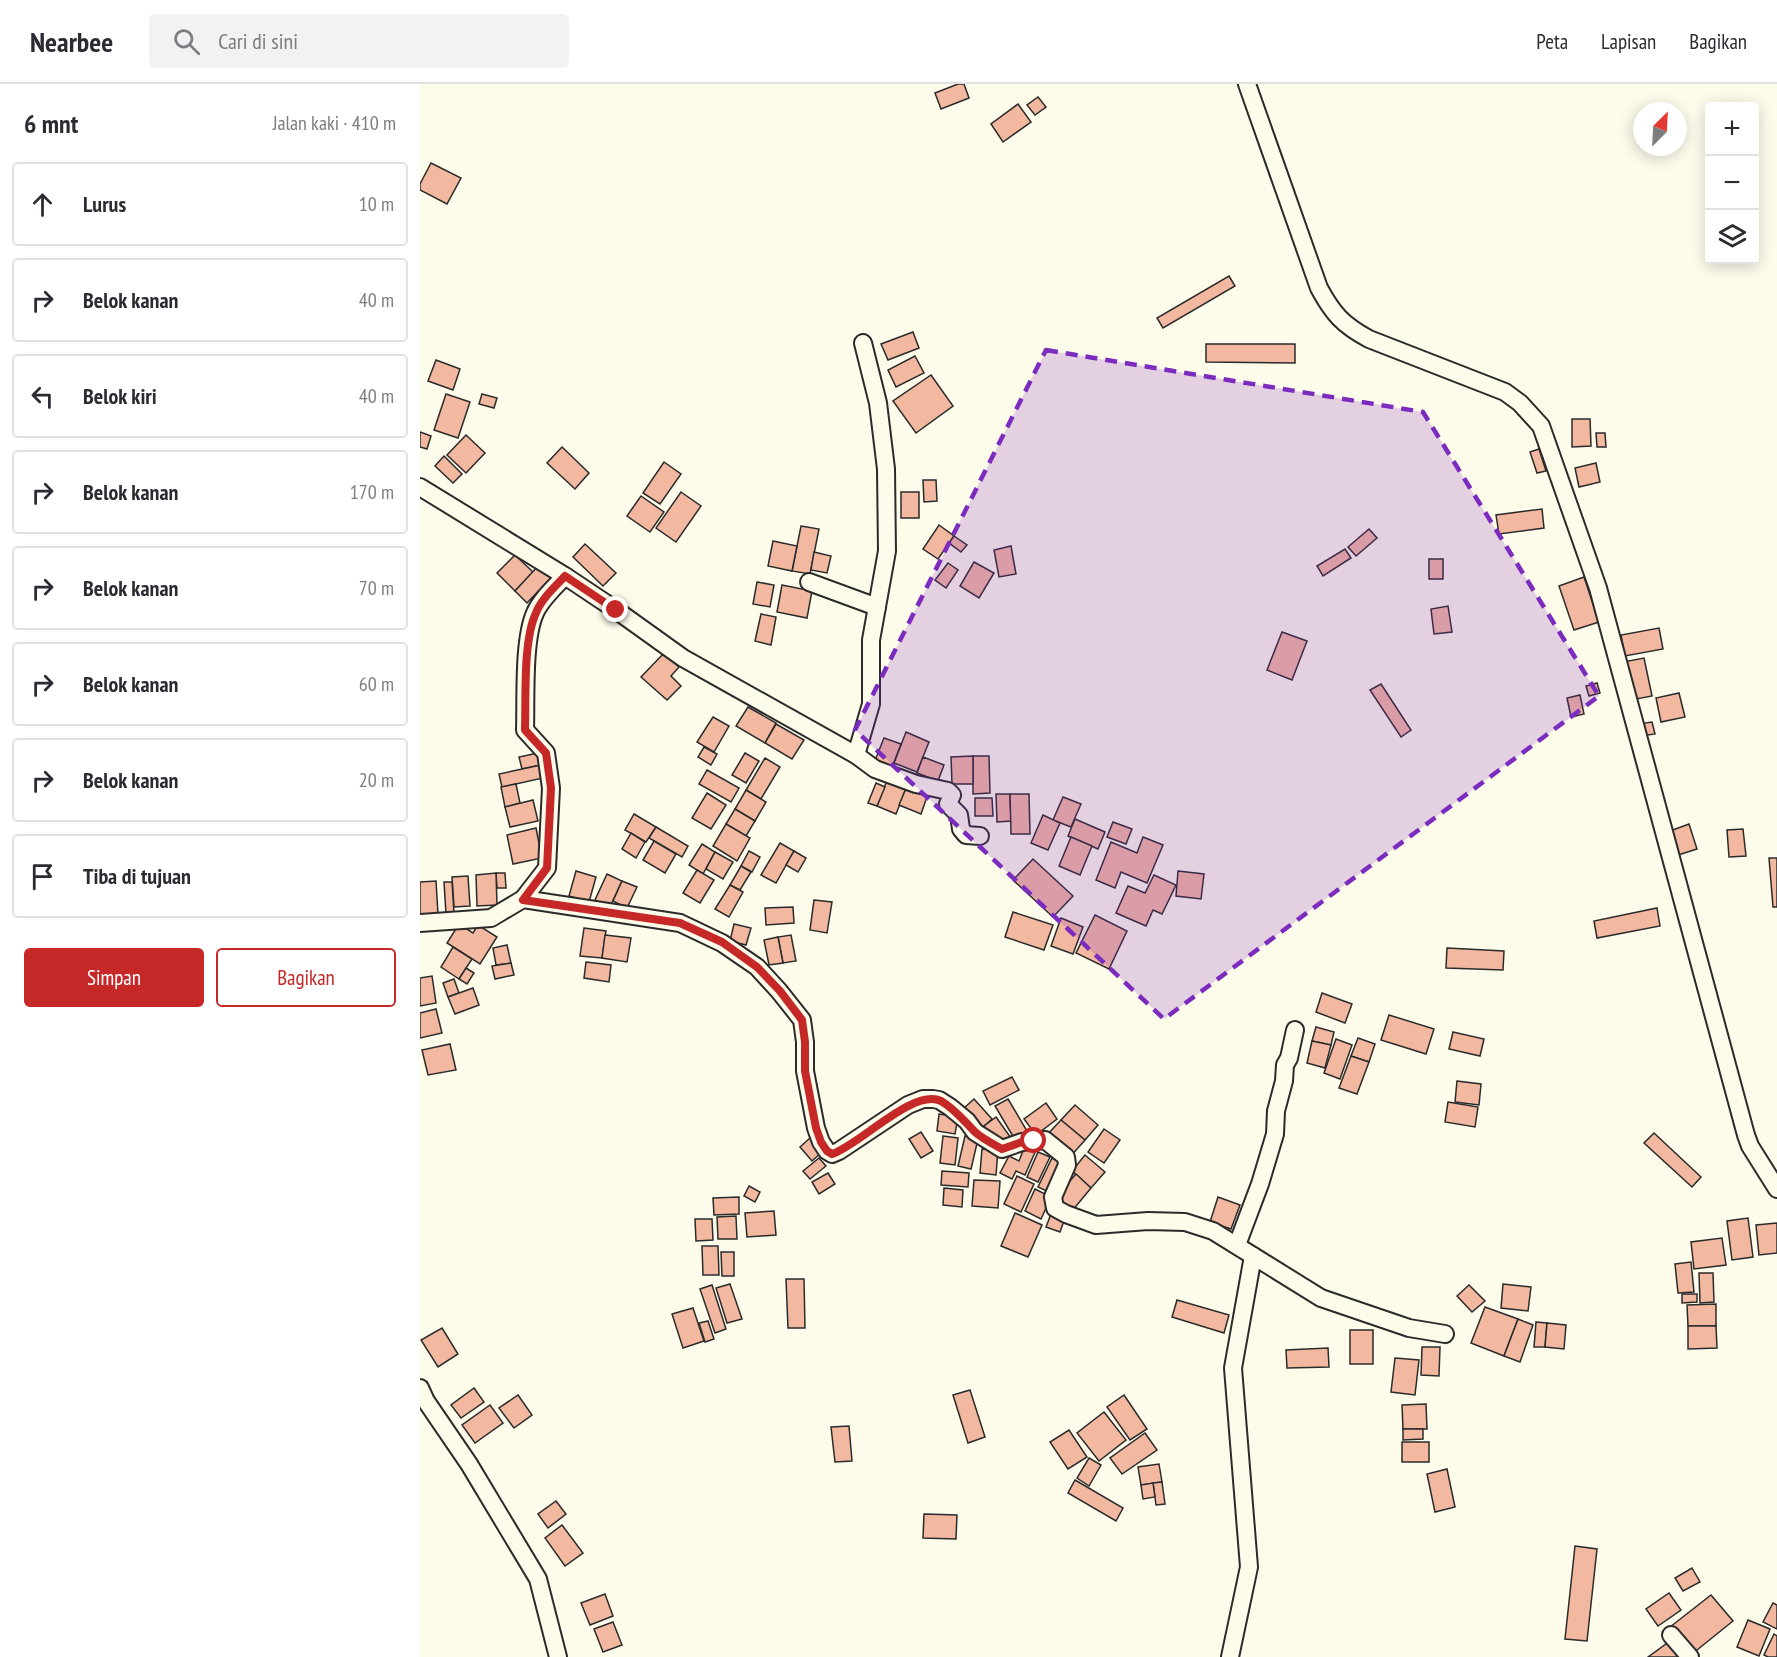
<!DOCTYPE html>
<html lang="id">
<head>
<meta charset="utf-8">
<style>
	body { margin:0; font-family:"PT Sans Narrow",sans-serif; background:#f2f2f3; color:#2b2b33 }
	.controls { position:absolute; right:18px; top:18px; display:grid; overflow:hidden; border-radius:6px; box-shadow:0 3px 15px #0003 }
	.controls button { width:54px; height:54px; display:grid; place-items:center; padding:0; border:0; border-bottom:2px solid #e1e1e2; background:#fff; color:#2b2b33; font:30px sans-serif }
	.compass { position:absolute; left:1213px; top:18px; width:54px; height:54px; border-radius:50%; background:#fff; box-shadow:0 3px 15px #0003; rotate:24deg }
	.stop { position:absolute; width:18px; height:18px; margin:-14px; border:4px solid #c62828; border-radius:50%; background:#fff }
	.stop.end { background:#c62828; border-color:#fff; box-shadow:0 2px 6px #0008 }
	.list { margin:0; padding:0; list-style:none }
	h2 { display:flex; justify-content:space-between; align-items:center; height:78px; margin:0; padding:0 24px; font-size:26px }
	h2 small { font-size:20px; font-weight:400; color:#7c7c81 }
	.list li { display:grid; grid-template-columns:39px 1fr auto; gap:18px; align-items:center; box-sizing:border-box; height:84px; margin:0 12px 12px; padding:0 12px; border:2px solid #e1e1e2; border-radius:6px }
	.list b { display:block; font-size:22px; white-space:nowrap }
	.list em { font-size:20px; font-style:normal; color:#7c7c81 }
	.actions { display:flex; gap:12px; padding:18px 24px }
	.actions a { flex:1; padding:14px 0; border:2px solid #c62828; border-radius:6px; text-align:center; font-size:21px; color:#c62828 }
	.actions .main { background:#c62828; color:#fff }
	.icon { flex:none; width:33px; height:33px; fill:none; stroke:currentColor; stroke-width:2; stroke-linecap:round; stroke-linejoin:round }
	.map { position:relative; flex:none; width:1357px; height:1573px; overflow:hidden }
	header { display:flex; align-items:center; gap:36px; box-sizing:border-box; height:84px; padding:0 30px; background:#fff; border-bottom:2px solid #e1e1e2 }
	header strong { font-size:28px }
	nav { display:flex; gap:33px; margin-inline-start:auto; font-size:21px }
	.search { width:420px; height:54px; background:#f2f2f3; display:flex; align-items:center; gap:15px; box-sizing:border-box; padding:0 21px; border-radius:6px; color:#7c7c81; font-size:22px }
	main { display:flex }
	aside { flex:1; background:#fff }
	.map>svg:first-child { display:block }
</style>
</head>
<body>
<header>
<strong>Nearbee</strong>
<div class="search"><svg class="icon" aria-label="search" viewBox="0 0 24 24"><circle cx="10" cy="10" r="6"/><path d="M15 15l6 6"/></svg>Cari di sini</div>
<nav><a>Peta</a><a>Lapisan</a><a>Bagikan</a></nav>
</header>
<main>
<aside>
<h2>6 mnt<small>Jalan kaki · 410 m</small></h2>
<ul class="list">
<li><svg class="icon" aria-label="ahead" viewBox="0 0 24 24"><path d="M12 20V5M6 11l6-6 6 6"/></svg><div><b>Lurus</b></div><em>10 m</em></li>
<li><svg class="icon" aria-label="right" viewBox="0 0 24 24"><path d="M7 20v-9h11M14 6l5 5-5 5"/></svg><div><b>Belok kanan</b></div><em>40 m</em></li>
<li><svg class="icon" aria-label="left" viewBox="0 0 24 24"><path d="M17 20v-9H6M10 6l-5 5 5 5"/></svg><div><b>Belok kiri</b></div><em>40 m</em></li>
<li><svg class="icon" aria-label="right" viewBox="0 0 24 24"><path d="M7 20v-9h11M14 6l5 5-5 5"/></svg><div><b>Belok kanan</b></div><em>170 m</em></li>
<li><svg class="icon" aria-label="right" viewBox="0 0 24 24"><path d="M7 20v-9h11M14 6l5 5-5 5"/></svg><div><b>Belok kanan</b></div><em>70 m</em></li>
<li><svg class="icon" aria-label="right" viewBox="0 0 24 24"><path d="M7 20v-9h11M14 6l5 5-5 5"/></svg><div><b>Belok kanan</b></div><em>60 m</em></li>
<li><svg class="icon" aria-label="right" viewBox="0 0 24 24"><path d="M7 20v-9h11M14 6l5 5-5 5"/></svg><div><b>Belok kanan</b></div><em>20 m</em></li>
<li><svg class="icon" aria-label="arrive" viewBox="0 0 24 24"><path d="M6 21V4h12l-3 4 3 4H6"/></svg><div><b>Tiba di tujuan</b></div></li>
</ul>
<div class="actions"><a class="main">Simpan</a><a>Bagikan</a></div>
</aside>
<div class="map">
<svg width="1357" height="1573" viewBox="0 0 1357 1573">
	<rect width="100%" height="100%" fill="#fdfbea"/>
	<!-- building -->
	<g fill="#f2b8a0" stroke="#2b2b2b" stroke-width="1.5">
		<path d="M538 0H544L549 14 521 25 515 9Z"/>
		<path d="M618 13 626 23 615 31 607 21Z"/>
		<path d="M598 20 611 38 583 58 571 40Z"/>
		<path d="M11 79 41 94 27 120 0 106V100Z"/>
		<path d="M809 192 815 202 743 244 737 234Z"/>
		<path d="M493 248 499 264 468 276 461 260Z"/>
		<path d="M786 260H875V279L786 278Z"/>
		<path d="M495 272 504 289 476 303 468 286Z"/>
		<path d="M16 276 40 285 33 306 8 297Z"/>
		<path d="M511 291 533 322 496 349 473 317Z"/>
		<path d="M26 310 50 318 38 354 14 346Z"/>
		<path d="M62 310 77 314 74 324 59 320Z"/>
		<path d="M1152 335H1170L1171 362 1152 363Z"/>
		<path d="M0 348 11 352 7 365 0 363Z"/>
		<path d="M1176 349H1185L1186 363H1177Z"/>
		<path d="M46 351 65 369 46 389 27 371Z"/>
		<path d="M142 363 169 389 155 405 127 379Z"/>
		<path d="M1119 365 1126 387 1117 389 1110 368Z"/>
		<path d="M24 372 42 390 33 399 15 382Z"/>
		<path d="M244 378 261 390 240 420 223 409Z"/>
		<path d="M1176 379 1180 398 1159 403 1155 384Z"/>
		<path d="M503 396H516L517 417 504 418Z"/>
		<path d="M261 408 281 422 256 458 236 444Z"/>
		<rect x="481" y="408" width="18" height="26"/>
		<path d="M221 412 244 428 230 448 207 432Z"/>
		<path d="M1122 425 1124 444 1079 450 1076 431Z"/>
		<path d="M519 441 534 452 518 475 503 465Z"/>
		<path d="M381 442 399 445 390 490 372 487Z"/>
		<path d="M949 445 957 454 936 472 928 463Z"/>
		<path d="M534 452 547 461 541 468 529 459Z"/>
		<path d="M353 457 377 462 372 487 348 482Z"/>
		<path d="M165 460 196 489 183 502 153 473Z"/>
		<path d="M591 462 596 490 579 493 574 466Z"/>
		<path d="M925 465 931 474 903 492 897 482Z"/>
		<path d="M394 468 411 472 407 489 391 486Z"/>
		<path d="M95 471 113 488 95 507 77 489Z"/>
		<rect x="1009" y="475" width="14" height="20"/>
		<path d="M554 478 574 489 559 514 540 502Z"/>
		<path d="M528 479 538 486 526 504 515 496Z"/>
		<path d="M119 481 131 494 107 519 95 507Z"/>
		<path d="M1164 493 1179 538 1154 546 1139 502Z"/>
		<path d="M337 498 354 501 350 523 333 520Z"/>
		<path d="M362 501 392 507 387 534 357 528Z"/>
		<path d="M1028 522 1032 548 1014 550 1011 525Z"/>
		<path d="M341 530 356 533 351 561 335 557Z"/>
		<path d="M1239 544 1243 565 1205 572 1201 551Z"/>
		<path d="M862 548 887 557 872 596 847 586Z"/>
		<path d="M244 569 259 583 251 592 261 602 247 616 221 593Z"/>
		<path d="M1224 574 1232 612 1211 616 1203 578Z"/>
		<path d="M1177 599 1180 609 1169 612 1166 602Z"/>
		<path d="M961 600 991 646 981 653 950 606Z"/>
		<path d="M1259 609 1265 633 1241 638 1236 614Z"/>
		<path d="M1160 611 1164 630 1151 633 1147 614Z"/>
		<path d="M328 623 356 639 345 659 316 642Z"/>
		<path d="M293 633 309 642 294 668 277 658Z"/>
		<path d="M1232 638 1235 650 1221 652 1218 640Z"/>
		<path d="M356 640 384 656 372 675 345 659Z"/>
		<path d="M486 648 509 658 497 688 474 679Z"/>
		<path d="M464 654 481 660 471 686 454 679Z"/>
		<path d="M284 663 297 670 291 681 278 673Z"/>
		<path d="M118 669 121 681 102 685 99 673Z"/>
		<path d="M325 669 339 677 326 699 312 691Z"/>
		<path d="M553 672H569L570 709 553 710Z"/>
		<path d="M553 672V700H532L531 673Z"/>
		<path d="M503 673 524 681 518 697 497 689Z"/>
		<path d="M345 674 360 683 341 715 326 706Z"/>
		<path d="M121 681 123 694 82 703 79 690Z"/>
		<path d="M287 686 319 704 311 718 279 700Z"/>
		<path d="M468 694 487 702 476 730 457 722Z"/>
		<path d="M456 699 465 703 457 722 448 719Z"/>
		<path d="M96 700 100 719 85 723 81 703Z"/>
		<path d="M487 702 508 710 501 730 479 721Z"/>
		<path d="M326 706 346 718 335 737 315 725Z"/>
		<path d="M287 709 306 721 291 745 272 734Z"/>
		<path d="M576 710H590L591 737 577 738Z"/>
		<path d="M590 710H609L610 750H591Z"/>
		<path d="M643 713 661 720 651 743 633 736Z"/>
		<path d="M555 714H572L573 732H555Z"/>
		<path d="M113 716 118 737 90 743 85 723Z"/>
		<path d="M315 725 335 737 326 752 306 740Z"/>
		<path d="M214 730 236 743 226 758 205 746Z"/>
		<path d="M623 731 640 739 628 766 611 759Z"/>
		<path d="M655 735 685 748 678 765 648 752Z"/>
		<path d="M693 738 712 745 706 760 687 753Z"/>
		<path d="M306 740 330 754 317 777 293 762Z"/>
		<path d="M1269 740 1277 765 1258 771 1250 747Z"/>
		<path d="M236 743 268 762 262 773 229 754Z"/>
		<path d="M116 744 122 774 93 780 87 751Z"/>
		<path d="M1323 745 1326 772 1309 773 1307 746Z"/>
		<path d="M211 749 225 758 216 774 202 765Z"/>
		<path d="M651 753 672 762 660 791 639 782Z"/>
		<path d="M723 753 743 761 727 799 701 788 695 804 676 796 691 758 717 769Z"/>
		<path d="M234 757 256 770 245 789 223 776Z"/>
		<path d="M360 759 374 767 356 799 341 791Z"/>
		<path d="M282 760 295 768 283 790 269 781Z"/>
		<path d="M329 767 340 773 332 788 321 782Z"/>
		<path d="M374 767 386 774 378 788 366 781Z"/>
		<path d="M295 768 313 778 303 795 286 785Z"/>
		<path d="M1349 774H1357V823H1353Z"/>
		<path d="M613 775 653 812 633 833 593 796Z"/>
		<path d="M321 782 331 788 320 806 310 801Z"/>
		<path d="M277 786 294 796 280 819 263 809Z"/>
		<path d="M156 787 176 793 169 818 149 812Z"/>
		<path d="M758 787 784 790 781 815 756 812Z"/>
		<path d="M76 789H85L86 804H77Z"/>
		<path d="M76 789 77 821 57 822 56 791Z"/>
		<path d="M187 790 202 797 190 823 175 816Z"/>
		<path d="M734 791 756 801 742 830 733 826 726 842 696 829 708 802 725 809Z"/>
		<path d="M48 792 50 822 34 823 32 793Z"/>
		<path d="M16 797 18 830 0 831V798Z"/>
		<path d="M202 797 217 803 207 824 193 817Z"/>
		<path d="M24 798H32L34 829 26 830Z"/>
		<path d="M310 801 323 808 309 833 295 825Z"/>
		<path d="M394 816 412 818 407 849 390 846Z"/>
		<path d="M373 823 374 839 346 841 345 824Z"/>
		<path d="M1237 824 1240 842 1177 854 1174 837Z"/>
		<path d="M593 828 633 841 624 866 585 853Z"/>
		<path d="M675 831 707 847 689 885 656 869Z"/>
		<path d="M641 834 663 843 653 870 631 862Z"/>
		<path d="M39 840 53 849 58 841 77 853 60 880 27 859Z"/>
		<path d="M314 840 331 844 326 861 310 857Z"/>
		<path d="M164 844 186 847 182 874 160 872Z"/>
		<path d="M185 851 211 854 207 878 182 874Z"/>
		<path d="M371 851 376 877 363 879 358 853Z"/>
		<path d="M358 853 363 879 349 881 344 856Z"/>
		<path d="M87 861 91 879 76 881 73 864Z"/>
		<path d="M33 863 52 875 39 895 21 883Z"/>
		<path d="M1027 864 1084 867 1083 886 1026 884Z"/>
		<path d="M166 878 191 881 189 898 164 894Z"/>
		<path d="M91 879 94 891 75 895 72 882Z"/>
		<path d="M46 884 54 889 47 900 39 895Z"/>
		<path d="M12 892 16 919 0 922V894Z"/>
		<path d="M34 895 39 909 28 913 23 899Z"/>
		<path d="M53 904 59 921 35 930 28 913Z"/>
		<path d="M902 909 932 920 925 939 896 928Z"/>
		<path d="M16 925 22 949 0 954V929Z"/>
		<path d="M969 931 1014 945 1006 970 961 956Z"/>
		<path d="M896 943 914 948 911 961 892 957Z"/>
		<path d="M1033 948 1064 955 1060 972 1029 965Z"/>
		<path d="M938 954 955 960 949 978 931 972Z"/>
		<path d="M916 955 932 961 920 995 904 989Z"/>
		<path d="M892 957 911 961 905 984 887 979Z"/>
		<path d="M30 960 36 986 8 991 2 966Z"/>
		<path d="M931 972 949 978 937 1010 919 1004Z"/>
		<path d="M592 993 599 1006 570 1021 563 1007Z"/>
		<path d="M1037 997 1061 1000 1059 1021 1035 1018Z"/>
		<path d="M554 1015 572 1035 561 1045 543 1025Z"/>
		<path d="M588 1015 607 1047 594 1054 575 1022Z"/>
		<path d="M1028 1018 1058 1023 1055 1043 1025 1038Z"/>
		<path d="M626 1019 637 1035 616 1051 604 1035Z"/>
		<path d="M655 1021 678 1041 665 1056 641 1036Z"/>
		<path d="M519 1030 538 1033 535 1050 517 1047Z"/>
		<path d="M576 1033 591 1054 579 1062 564 1042Z"/>
		<path d="M641 1036 665 1056 650 1073 626 1052Z"/>
		<path d="M684 1045 700 1056 684 1079 668 1068Z"/>
		<path d="M501 1048 513 1067 501 1074 489 1055Z"/>
		<path d="M1234 1049 1281 1093 1272 1103 1224 1059Z"/>
		<path d="M523 1052 538 1054 535 1081 520 1079Z"/>
		<path d="M545 1052 558 1055 551 1085 538 1082Z"/>
		<path d="M390 1054 402 1068 392 1077 380 1063Z"/>
		<path d="M605 1062 616 1066 605 1091 596 1087 592 1095 580 1089 589 1072 599 1077Z"/>
		<path d="M562 1065 578 1066 576 1091 560 1089Z"/>
		<path d="M618 1068 630 1073 618 1098 607 1093Z"/>
		<path d="M665 1071 685 1088 671 1104 652 1087Z"/>
		<path d="M399 1074 406 1082 390 1095 383 1087Z"/>
		<path d="M632 1074 645 1080 631 1109 618 1103Z"/>
		<path d="M522 1087 549 1089 548 1103 521 1101Z"/>
		<path d="M408 1089 415 1100 399 1110 392 1098Z"/>
		<path d="M656 1090 671 1104 652 1127 636 1113Z"/>
		<path d="M597 1092 614 1100 601 1128 584 1120Z"/>
		<path d="M554 1096 580 1097 578 1124 552 1122Z"/>
		<path d="M329 1102 340 1108 335 1118 324 1112Z"/>
		<path d="M524 1104 543 1106 542 1123 523 1121Z"/>
		<path d="M615 1105 631 1113 621 1135 605 1127Z"/>
		<path d="M319 1113V1130L294 1131 293 1114Z"/>
		<path d="M798 1113 820 1121 811 1145 790 1138Z"/>
		<path d="M354 1127 356 1151 327 1153 325 1129Z"/>
		<path d="M595 1129 622 1141 608 1173 581 1162Z"/>
		<path d="M631 1130 645 1134 640 1148 626 1143Z"/>
		<path d="M316 1132 317 1155H298L297 1133Z"/>
		<path d="M1328 1134 1333 1173 1312 1176 1307 1137Z"/>
		<path d="M275 1135H292L293 1156 276 1157Z"/>
		<path d="M1357 1139V1169L1339 1171 1336 1141Z"/>
		<path d="M1302 1154 1306 1181 1274 1185 1271 1158Z"/>
		<path d="M282 1162H298L299 1191H283Z"/>
		<path d="M301 1168H314V1192H302Z"/>
		<path d="M1271 1178 1274 1208 1258 1209 1255 1180Z"/>
		<path d="M1279 1189H1293L1294 1218 1280 1219Z"/>
		<path d="M366 1195H384L385 1244H368Z"/>
		<path d="M310 1200 322 1235 307 1239 296 1204Z"/>
		<path d="M1083 1200 1111 1203 1108 1227 1081 1224Z"/>
		<path d="M292 1201 306 1245 295 1249 280 1205Z"/>
		<path d="M1049 1201 1065 1217 1052 1228 1037 1212Z"/>
		<path d="M1262 1210H1277V1218L1262 1219Z"/>
		<path d="M757 1216 809 1231 804 1249 752 1233Z"/>
		<path d="M1296 1220V1242H1268L1267 1221Z"/>
		<path d="M1065 1223 1098 1235 1084 1272 1051 1259Z"/>
		<path d="M273 1224 284 1257 263 1264 252 1230Z"/>
		<path d="M1098 1235 1113 1241 1100 1278 1084 1272Z"/>
		<path d="M288 1237 294 1255 285 1258 279 1239Z"/>
		<path d="M1116 1238 1127 1239 1125 1263H1114Z"/>
		<path d="M1127 1239 1146 1241 1144 1265 1125 1263Z"/>
		<path d="M1268 1242H1296L1297 1264 1268 1265Z"/>
		<path d="M22 1244 38 1270 18 1283 1 1256Z"/>
		<rect x="930" y="1246" width="23" height="34"/>
		<path d="M1002 1263H1020L1019 1292 1001 1291Z"/>
		<path d="M908 1264 909 1283 867 1284 866 1266Z"/>
		<path d="M975 1274 999 1276 995 1311 971 1308Z"/>
		<path d="M54 1304 64 1318 41 1334 31 1321Z"/>
		<path d="M550 1306 565 1353 548 1359 533 1311Z"/>
		<path d="M98 1311 112 1331 94 1344 79 1324Z"/>
		<path d="M704 1311 727 1345 710 1356 687 1323Z"/>
		<path d="M1006 1320 1007 1345H983L982 1321Z"/>
		<path d="M70 1321 83 1339 55 1359 42 1341Z"/>
		<path d="M684 1328 706 1356 679 1377 657 1349Z"/>
		<path d="M429 1342 432 1377 415 1378 411 1343Z"/>
		<path d="M983 1345H1003V1355L983 1356Z"/>
		<path d="M649 1346 667 1373 648 1385 630 1358Z"/>
		<path d="M725 1349 737 1366 702 1390 690 1374Z"/>
		<rect x="982" y="1358" width="27" height="20"/>
		<path d="M669 1374 681 1381 669 1402 657 1394Z"/>
		<path d="M739 1380 742 1398 721 1401 718 1383Z"/>
		<path d="M1027 1385 1035 1423 1015 1428 1007 1390Z"/>
		<path d="M655 1396 703 1424 696 1437 648 1409Z"/>
		<path d="M742 1398 745 1420 736 1421 733 1399Z"/>
		<path d="M733 1399 735 1413 723 1415 721 1401Z"/>
		<path d="M136 1417 146 1430 128 1444 118 1430Z"/>
		<path d="M504 1430 537 1431 536 1455 503 1454Z"/>
		<path d="M142 1441 163 1469 145 1482 125 1454Z"/>
		<path d="M1155 1462 1177 1465 1167 1557 1145 1555Z"/>
		<path d="M1272 1484 1280 1498 1263 1507 1255 1494Z"/>
		<path d="M1249 1509 1261 1526 1238 1542 1226 1525Z"/>
		<path d="M185 1510 193 1532 170 1541 161 1519Z"/>
		<path d="M1291 1511 1313 1537 1272 1570 1250 1543Z"/>
		<path d="M1353 1519 1357 1521V1545L1343 1538Z"/>
		<path d="M1328 1536 1350 1545 1339 1572 1317 1563Z"/>
		<path d="M193 1538 202 1561 183 1568 174 1545Z"/>
		<path d="M1354 1550 1357 1552V1573H1348L1344 1571Z"/>
		<path d="M1250 1557 1262 1573H1228Z"/>
	</g>
	<g fill="none" stroke-linecap="round" stroke-linejoin="round">
		<defs>
			<g id="minor">
				<path d="M827 0 899 204C913 230 923 241 949 255L1085 308 1100 319 1121 342 1178 504 1326 1051 1330 1062 1357 1105"/>
				<path d="M0 403 145 492 196 526 263 574 436 671 455 685 496 700 528 707 532 711 528 720 539 731 541 745 546 751 560 752"/>
				<path d="M389 498 457 523"/>
				<path d="M436 671 451 620V556L467 467 466 385 458 319 443 259"/>
				<path d="M103 815 127 784 131 704 126 669 105 646C106 615 103 556 115 529 121 515 135 503 145 492"/>
				<path d="M0 839 71 834 103 815 260 839 302 859 337 883 359 907 382 936 385 958V987L396 1044 401 1058 407 1067 412 1070 419 1067 488 1021 503 1015H513L519 1016 530 1023 547 1037 555 1048 582 1065 602 1058 625 1056 646 1073 647 1081 633 1113 635 1124 646 1130 676 1141 728 1137 765 1138 793 1147 901 1214 989 1244 1025 1250"/>
				<path d="M817 1161 840 1100 855 1050 856 1027 864 997 865 981 869 974 875 946"/>
				<path d="M0 1304 6 1317 49 1380 118 1495 138 1573"/>
				<path d="M1251 1551 1270 1573"/>
				<path d="M810 1573 829 1483 813 1284 833 1172"/>
			</g>
		</defs>
		<!-- minor casing -->
		<use href="#minor" stroke="#2b2b2b" stroke-width="20"/>
		<!-- minor -->
		<use href="#minor" stroke="#fdfbea" stroke-width="16"/>
	</g>
	<g fill="none" stroke-linecap="round" stroke-linejoin="round">
		<!-- route -->
		<path stroke="#c62828" stroke-width="8" d="M196 526 145 492C135 503 121 515 116 529 103 556 106 614 105 646L126 669 131 704 127 784 103 816 260 839 302 858 337 883 360 907 382 936 385 958V987L396 1044 401 1058 407 1067 412 1070C441 1060 493 1004 521 1017 535 1025 544 1037 555 1048 563 1055 573 1060 582 1065L602 1058 614 1057"/>
	</g>
	<!-- marked area -->
	<path fill="#7b2cbf" fill-opacity="0.2" stroke="#7b2cbf" stroke-width="4.5" stroke-dasharray="12 8" stroke-linejoin="round" d="M626 266 1003 328 1179 612 744 935 435 646Z"/>
</svg>
<div class="controls">
<button>+</button>
<button>−</button>
<button><svg class="icon" aria-label="layers" viewBox="0 0 24 24"><path d="M12 4l9 5-9 5-9-5zM3 14l9 5 9-5"/></svg></button>
</div>
<svg class="compass" viewBox="-18 -18 36 36"><path d="M0-13l5 13h-10z" fill="#e53935"/><path d="M0 13l5-13h-10z" fill="#7c7c81"/></svg>
<div class="stop" style="left:614px;top:1057px"></div>
<div class="stop end" style="left:196px;top:526px"></div>
</div>
</main>
</body>
</html>
